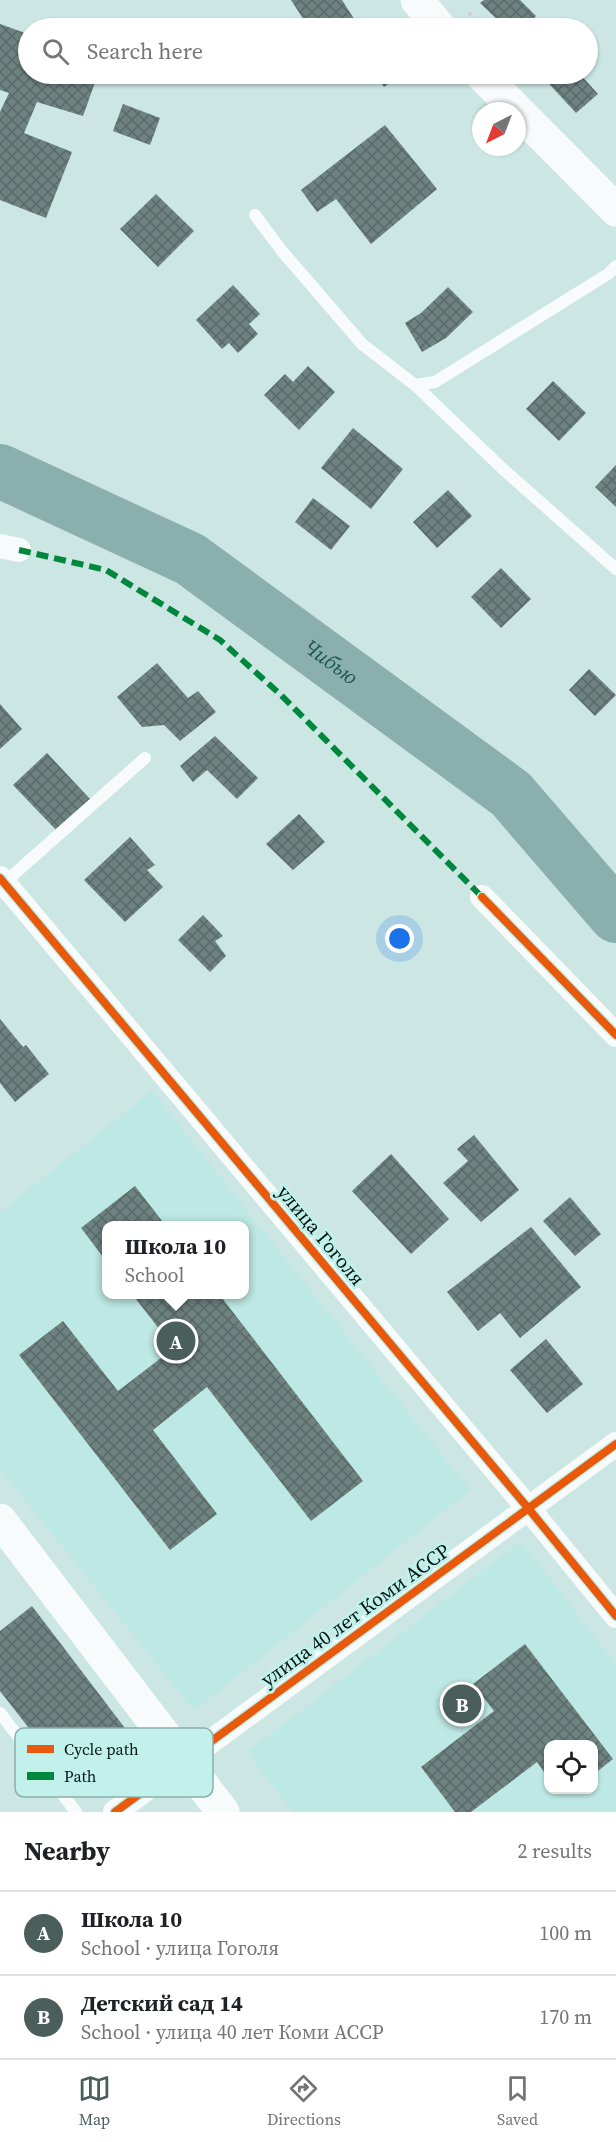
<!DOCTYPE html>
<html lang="en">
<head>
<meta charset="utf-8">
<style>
	body { margin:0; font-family:"Source Serif 4",serif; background:#f2f2f2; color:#202124 }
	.controls { position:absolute; right:18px; bottom:18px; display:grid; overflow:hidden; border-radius:12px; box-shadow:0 2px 4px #0004 }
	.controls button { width:54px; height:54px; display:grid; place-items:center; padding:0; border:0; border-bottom:2px solid #e0e0e0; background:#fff; color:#202124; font:30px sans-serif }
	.compass { position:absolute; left:472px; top:102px; width:54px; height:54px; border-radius:50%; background:#fff; box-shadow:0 2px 4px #0004; rotate:222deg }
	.you { position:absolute; left:400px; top:939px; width:21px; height:21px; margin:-15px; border:4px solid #fff; border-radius:50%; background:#1a73e8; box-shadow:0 0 0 9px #1a73e833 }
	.badge { display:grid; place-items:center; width:39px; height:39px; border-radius:50%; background:#4a5e5c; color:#fff; font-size:20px; font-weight:700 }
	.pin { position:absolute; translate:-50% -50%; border:3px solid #fff; box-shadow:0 2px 6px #0006 }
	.popup { position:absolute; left:102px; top:1221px; width:147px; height:78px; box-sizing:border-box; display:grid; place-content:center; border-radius:12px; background:#fff; filter:drop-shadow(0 2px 4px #0005); font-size:20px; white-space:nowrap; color:#757577 }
	.popup b { font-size:22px; color:#202124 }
	.popup::after { content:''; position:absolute; left:50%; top:100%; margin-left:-12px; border:12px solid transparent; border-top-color:#fff }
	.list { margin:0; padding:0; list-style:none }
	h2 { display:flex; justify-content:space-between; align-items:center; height:78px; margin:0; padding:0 24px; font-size:26px }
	h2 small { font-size:20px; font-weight:400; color:#757577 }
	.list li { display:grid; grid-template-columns:39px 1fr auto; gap:18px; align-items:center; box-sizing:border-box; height:84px; padding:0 24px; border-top:2px solid #e0e0e0 }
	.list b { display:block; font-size:22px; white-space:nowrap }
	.list p { margin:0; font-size:20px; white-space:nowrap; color:#757577 }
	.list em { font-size:20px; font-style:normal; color:#757577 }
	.icon { flex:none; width:33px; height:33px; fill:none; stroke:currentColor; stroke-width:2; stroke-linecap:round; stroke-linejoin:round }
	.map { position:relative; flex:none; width:616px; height:1812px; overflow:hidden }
	.search { position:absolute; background:#fff; box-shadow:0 2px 4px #0004; left:18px; right:18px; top:18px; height:66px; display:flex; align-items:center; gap:15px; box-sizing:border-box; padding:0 21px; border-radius:33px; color:#757577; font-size:22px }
	.sheet { height:246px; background:#fff }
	nav { display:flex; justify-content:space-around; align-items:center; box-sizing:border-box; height:84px; border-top:2px solid #e0e0e0; background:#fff; font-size:16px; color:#757577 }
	nav a { display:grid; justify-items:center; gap:3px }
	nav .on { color:#4a5e5c }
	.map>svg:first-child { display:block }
</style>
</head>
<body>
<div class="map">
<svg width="616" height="1812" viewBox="0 0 616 1812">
	<defs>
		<pattern id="building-cross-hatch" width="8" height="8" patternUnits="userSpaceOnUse" patternTransform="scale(1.5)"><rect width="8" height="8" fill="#6e8280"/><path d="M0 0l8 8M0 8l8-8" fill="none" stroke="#586968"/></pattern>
	</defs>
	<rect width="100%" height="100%" fill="#cce6e4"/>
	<!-- built -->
	<g fill="#bde8e3" fill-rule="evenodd">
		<path d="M152 1091 470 1490 194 1711 0 1469V1212ZM107 1226H245V1294H107Z"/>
		<path d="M521 1541 616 1664V1812H293L247 1752ZM548 1744H594V1790H548Z"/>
	</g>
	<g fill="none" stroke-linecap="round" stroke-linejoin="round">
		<!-- river -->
		<path stroke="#8bafac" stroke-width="54" id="s1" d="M0 471 190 559 511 794 616 916"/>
	</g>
	<!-- building -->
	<g fill="url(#building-cross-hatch)">
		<path d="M291 0H342L356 22 346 28H309Z"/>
		<path d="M484 0H520L536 16 523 28H506L480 3Z"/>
		<path d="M0 24 28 34V74H98L83 116 37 102 24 133 72 152 46 218 0 200V112L9 93 0 90Z"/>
		<path d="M375 74H402L384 87Z"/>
		<path d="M540 74H580L598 94 576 113Z"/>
		<path d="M123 104 160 118 150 145 113 131Z"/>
		<path d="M385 125 437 189 371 244 336 199 317 212 301 190Z"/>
		<path d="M156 194 194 231 158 267 120 229Z"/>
		<path d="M233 285 260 314 249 324 258 334 238 353 229 343 222 349 196 320Z"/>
		<path d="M448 287 473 312 446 338 422 352 405 323 421 313Z"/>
		<path d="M308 366 335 392 299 430 264 395 285 374 293 382Z"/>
		<path d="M553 381 586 413 559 441 526 409Z"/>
		<path d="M353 428 403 469 371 509 321 468Z"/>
		<path d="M616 465V507L595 487Z"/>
		<path d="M448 490 472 516 437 548 413 522Z"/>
		<path d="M313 498 350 526 331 550 295 522Z"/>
		<path d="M501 568 531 599 501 628 471 597Z"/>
		<path d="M157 663 188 698 198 691 216 712 180 741 164 725 142 727 117 697Z"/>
		<path d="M589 669 616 695 595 716 569 690Z"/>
		<path d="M0 704 22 729 0 749Z"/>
		<path d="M215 736 258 778 237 799 207 770 193 782 180 766Z"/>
		<path d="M47 753 91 800 58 832 13 785Z"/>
		<path d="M299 814 325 842 293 870 266 844Z"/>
		<path d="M130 837 155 865 147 870 163 887 125 922 84 880Z"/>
		<path d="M203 915 223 936 215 941 226 956 210 972 178 940Z"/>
		<path d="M0 1019 23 1047 26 1045 49 1074 15 1102 0 1083Z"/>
		<path d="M474 1135 519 1190 481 1222 443 1183 468 1161 457 1149Z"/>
		<path d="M391 1154 449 1219 411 1254 352 1191Z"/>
		<path d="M135 1186 166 1226H107V1262L81 1228Z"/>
		<path d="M570 1197 601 1234 575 1256 543 1221Z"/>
		<path d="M531 1227 581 1287 520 1338 500 1313 478 1331 447 1292Z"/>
		<path d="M132 1294H219L363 1481 311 1521 207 1387 153 1430 217 1514 170 1550 19 1355 63 1321 118 1391 174 1348Z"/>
		<path d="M546 1339 583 1384 547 1413 510 1370Z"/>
		<path d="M32 1606 134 1740 74 1786 0 1691V1631Z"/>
		<path d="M525 1644 613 1759 594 1774V1744H548V1778L537 1762 471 1812H455L421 1767 494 1711 473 1684Z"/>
	</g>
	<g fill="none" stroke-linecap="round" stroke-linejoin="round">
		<!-- path -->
		<path stroke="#c8d0cf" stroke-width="4" stroke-dasharray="3 4.5" stroke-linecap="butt" d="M469 13 483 28"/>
		<!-- lane -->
		<g stroke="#f7fbfb" stroke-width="12">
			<path d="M255 215 282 251 362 344 415 385 435 382 608 274 616 266"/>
			<path d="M415 385 504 470 616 569"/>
			<path d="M4 883 145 758"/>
			<path d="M0 1713 76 1812"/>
		</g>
		<!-- street -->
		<g stroke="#f7fbfb" stroke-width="24">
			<path d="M0 546 19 550"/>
			<path d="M0 878 528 1508 616 1616"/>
			<path d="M482 897 616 1035"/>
			<path d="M115 1812 616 1444"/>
		</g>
		<!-- secondary -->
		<g stroke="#f7fbfb" stroke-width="33">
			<path d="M417 0 440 28"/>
			<path d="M481 74 616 210"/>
			<path d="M0 1520 223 1812"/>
		</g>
		<!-- quiet -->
		<path stroke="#00873e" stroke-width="6" stroke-dasharray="12 6" stroke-linecap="butt" d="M19 550 106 570 220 640 281 695 482 897"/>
		<defs>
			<g id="cycleway">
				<path d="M0 878 528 1508 616 1616"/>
				<path d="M482 897 616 1035"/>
				<path d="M115 1812 616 1444"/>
			</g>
		</defs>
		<!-- cycleway casing -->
		<use href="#cycleway" stroke="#c2f1ec" stroke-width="11"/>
		<!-- cycleway -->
		<use href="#cycleway" stroke="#e8590c" stroke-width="8"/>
	</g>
	<g text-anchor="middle" stroke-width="6" stroke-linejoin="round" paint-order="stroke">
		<!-- street labels -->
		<g font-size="20" fill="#041513" stroke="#c2f1ec">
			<text transform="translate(321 1235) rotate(50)" y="7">улица Гоголя</text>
			<text transform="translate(355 1615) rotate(-36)" y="7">улица 40 лет Коми АССР</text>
		</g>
		<!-- water labels -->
		<g font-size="21" font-style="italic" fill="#1c5752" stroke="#c2f1ec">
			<text dy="7" stroke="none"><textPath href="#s1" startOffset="384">Чибью</textPath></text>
		</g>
	</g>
	<!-- legend -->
	<rect x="15" y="1728" width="198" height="69" rx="9" fill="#c2f1ec" stroke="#89afab" stroke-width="1.5"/>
	<rect x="27" y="1745" width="27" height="8" fill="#e8590c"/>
	<rect x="27" y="1772" width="27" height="8" fill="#00873e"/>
	<g font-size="16" fill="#041513">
		<text x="64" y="1755">Cycle path</text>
		<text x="64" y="1782">Path</text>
	</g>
</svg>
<div class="controls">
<button><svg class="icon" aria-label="locate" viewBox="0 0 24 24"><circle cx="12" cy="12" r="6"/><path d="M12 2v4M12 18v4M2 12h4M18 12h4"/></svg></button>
</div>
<svg class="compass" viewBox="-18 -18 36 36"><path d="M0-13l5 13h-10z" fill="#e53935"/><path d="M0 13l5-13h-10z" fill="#757577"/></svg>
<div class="you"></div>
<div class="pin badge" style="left:176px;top:1341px">A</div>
<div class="popup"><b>Школа 10</b>School</div>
<div class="pin badge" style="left:462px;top:1704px">B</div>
<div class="search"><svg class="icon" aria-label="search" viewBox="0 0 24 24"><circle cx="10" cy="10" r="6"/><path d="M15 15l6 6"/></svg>Search here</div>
</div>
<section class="sheet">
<h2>Nearby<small>2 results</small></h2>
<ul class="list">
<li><span class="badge">A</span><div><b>Школа 10</b><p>School · улица Гоголя</p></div><em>100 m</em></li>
<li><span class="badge">B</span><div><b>Детский сад 14</b><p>School · улица 40 лет Коми АССР</p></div><em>170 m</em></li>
</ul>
</section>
<nav>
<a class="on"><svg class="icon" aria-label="map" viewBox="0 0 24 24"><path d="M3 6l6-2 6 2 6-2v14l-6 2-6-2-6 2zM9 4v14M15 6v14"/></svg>Map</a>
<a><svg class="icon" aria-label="directions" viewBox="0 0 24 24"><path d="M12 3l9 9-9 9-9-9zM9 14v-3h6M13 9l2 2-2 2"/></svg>Directions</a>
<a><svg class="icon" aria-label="saved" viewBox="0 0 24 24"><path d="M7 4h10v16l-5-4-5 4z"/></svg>Saved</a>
</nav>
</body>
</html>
